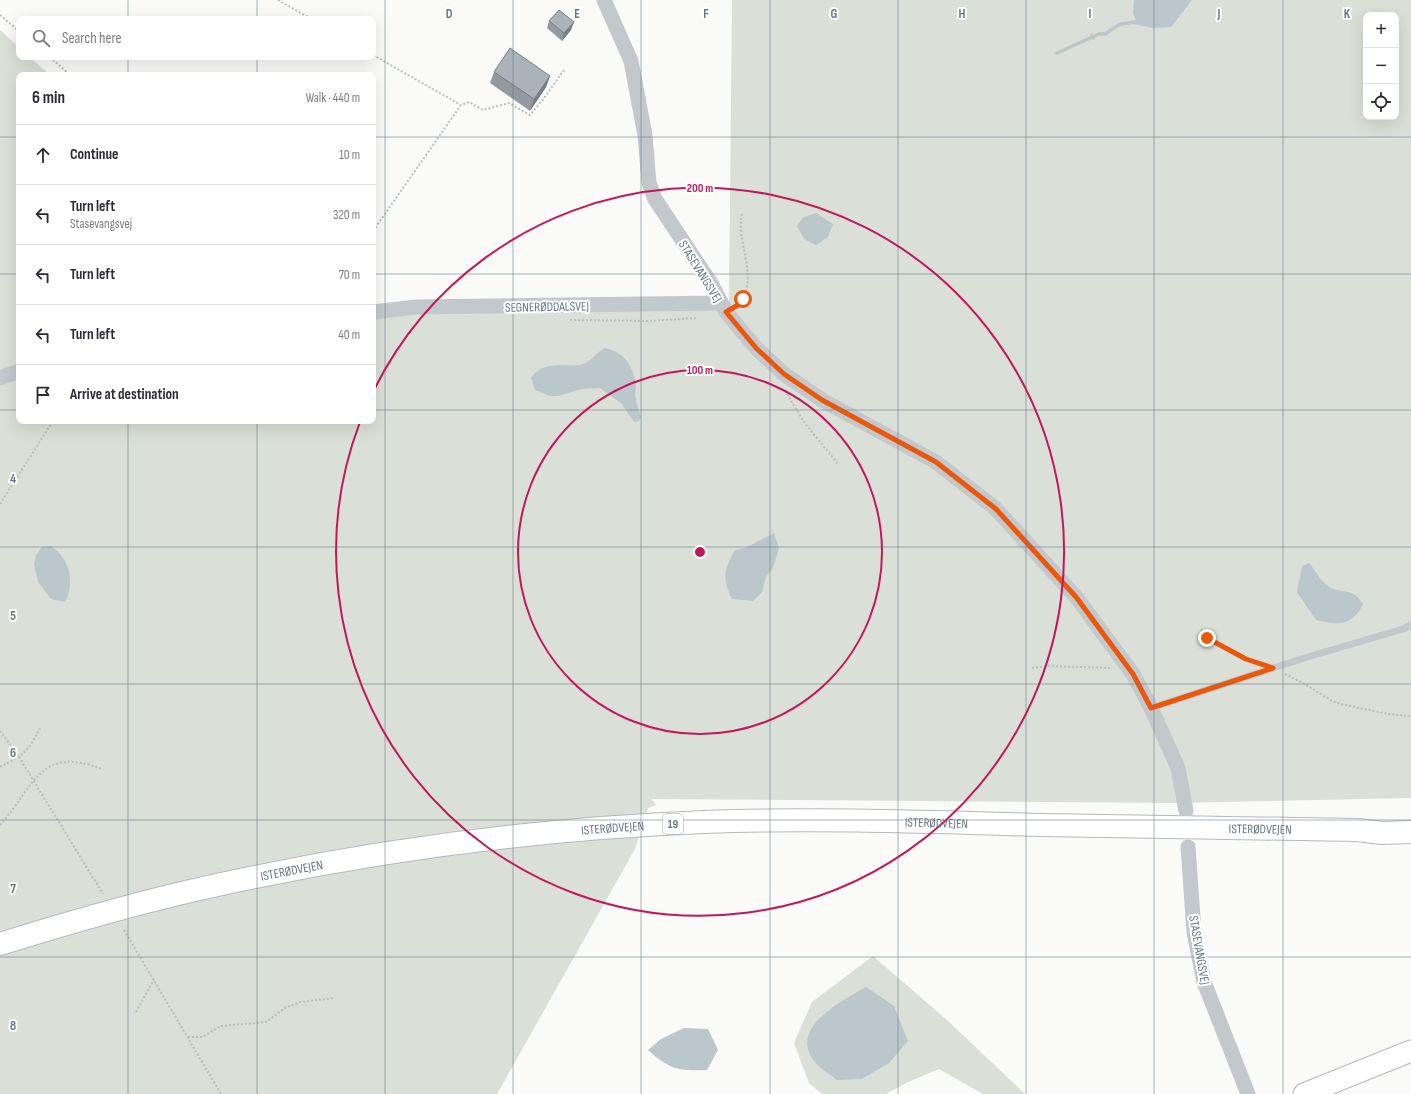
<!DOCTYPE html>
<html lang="en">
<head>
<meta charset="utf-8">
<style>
	body { margin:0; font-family:"Sofia Sans Condensed",sans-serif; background:#f7f7f7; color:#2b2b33 }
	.controls { position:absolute; right:12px; top:12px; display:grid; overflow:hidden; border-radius:8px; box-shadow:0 4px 16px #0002 }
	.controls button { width:36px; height:36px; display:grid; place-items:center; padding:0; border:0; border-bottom:1px solid #e1e1e2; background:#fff; color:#2b2b33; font:20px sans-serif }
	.stop { position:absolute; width:12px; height:12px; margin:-9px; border:3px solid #ea580c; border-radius:50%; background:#fff }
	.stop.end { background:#ea580c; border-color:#fff; box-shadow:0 1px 4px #0008 }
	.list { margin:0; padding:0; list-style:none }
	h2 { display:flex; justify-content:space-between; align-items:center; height:52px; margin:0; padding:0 16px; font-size:17px }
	h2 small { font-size:13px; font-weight:400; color:#7c7c81 }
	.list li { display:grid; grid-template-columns:26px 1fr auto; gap:12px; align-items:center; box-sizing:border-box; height:60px; padding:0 16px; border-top:1px solid #e1e1e2 }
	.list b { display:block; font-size:15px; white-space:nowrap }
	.list p { margin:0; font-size:13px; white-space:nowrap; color:#7c7c81 }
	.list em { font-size:13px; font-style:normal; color:#7c7c81 }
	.icon { flex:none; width:22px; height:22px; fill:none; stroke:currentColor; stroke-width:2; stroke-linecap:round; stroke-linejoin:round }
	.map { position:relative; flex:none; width:1411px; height:1094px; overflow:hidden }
	.search { position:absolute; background:#fff; box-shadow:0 4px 16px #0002; left:16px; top:16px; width:360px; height:44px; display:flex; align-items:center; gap:10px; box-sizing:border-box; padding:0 14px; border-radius:8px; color:#7c7c81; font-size:15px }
	.panel { position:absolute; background:#fff; box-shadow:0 4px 16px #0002; left:16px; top:72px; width:360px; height:352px; border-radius:8px }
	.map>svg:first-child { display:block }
</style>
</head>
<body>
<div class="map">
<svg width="1411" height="1094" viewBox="0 0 1411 1094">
	<rect width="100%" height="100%" fill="#fafaf8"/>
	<!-- green -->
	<g fill="#dadfd7" fill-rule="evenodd">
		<path d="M732 0H1411V798L1171 803 651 799 656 805 648 808 635 849 497 1094H0V30L19 47V57H30L50 75H19V421H373V310L729 305ZM1366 15H1396V117H1366Z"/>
		<path d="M873 956 947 1020 1025 1094H983L939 1069 908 1082 886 1094H822L809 1083 794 1043 812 1002Z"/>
	</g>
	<!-- water -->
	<g fill="#bbc7cb">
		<path d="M1134 0H1192L1171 27 1153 28 1133 24 1136 20 1133 14Z"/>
		<path d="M816 213 833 224 828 237 816 245 804 239 797 226 804 217Z"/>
		<path d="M605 348C622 351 632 364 635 380 637 386 634 393 636 399 637 405 639 411 641 417L639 421 634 422 621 403 600 388 582 389 558 396H550L535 390 531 378C543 360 562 367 580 365 590 364 596 352 605 348Z"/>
		<path d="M774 533 779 548 773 568 766 577 762 592 753 601 732 599C722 579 724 569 735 550L745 548Z"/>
		<path d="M51 546C70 559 75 582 65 602L51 599 38 582 34 564 36 555 42 547Z"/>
		<path d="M1309 563C1315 570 1320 580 1327 585 1340 596 1352 585 1363 604 1352 627 1338 625 1316 620L1297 592 1302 566Z"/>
		<path d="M866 987 894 1006 908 1041 889 1063 862 1079 837 1080C830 1075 821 1069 815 1062 787 1028 842 1001 866 987Z"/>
		<path d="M684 1028 708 1029 718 1050 707 1070C679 1071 670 1070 648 1050L661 1039Z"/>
	</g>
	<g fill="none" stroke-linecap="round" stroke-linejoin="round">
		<!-- stream -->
		<path stroke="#bbc7cb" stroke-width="3.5" d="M1057 53 1099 34H1105L1120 24 1135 22"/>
		<defs>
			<path id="secondary" d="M1304 1094 1411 1051"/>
			<g id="highway">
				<path id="s1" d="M0 944C61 925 123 907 186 892 355 853 530 829 704 822 816 818 929 822 1041 825 1147 827 1252 828 1358 830L1382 833 1411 832"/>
			</g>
		</defs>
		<!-- secondary casing -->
		<use href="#secondary" stroke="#b3babf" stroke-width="23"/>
		<!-- highway casing -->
		<use href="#highway" stroke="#b4b9bd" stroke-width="24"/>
		<!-- path -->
		<g stroke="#bbbfc2" stroke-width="2" stroke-dasharray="2 2" stroke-linecap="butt">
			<path d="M278 0 311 19"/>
			<path d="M0 15 19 31"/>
			<path d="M1091 34 1095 41"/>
			<path d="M373 55 461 105"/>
			<path d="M50 57 70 75"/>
			<path d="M373 231 461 105 469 102 483 110 509 103 530 115 542 101 564 70"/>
			<path d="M738 305C761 279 735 242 742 213"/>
			<path d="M570 320 648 321 696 318"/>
			<path d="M787 394 804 422 838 464"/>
			<path d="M0 504 53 421"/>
			<path d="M1201 629 1207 638 1257 663"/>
			<path d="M1032 668 1050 666 1112 668"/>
			<path d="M1285 674 1305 684 1332 701 1341 704 1388 714 1411 716"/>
			<path d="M0 731 19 757 103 894"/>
			<path d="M0 767C25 754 27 753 40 728"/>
			<path d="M0 825C35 786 39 745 102 769"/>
			<path d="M124 930 221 1094"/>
			<path d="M136 1012 154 979"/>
			<path d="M188 1037H202L221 1026 266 1022 285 1008 300 1002 335 998"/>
		</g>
		<!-- lane -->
		<path stroke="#c3c8cc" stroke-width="7" d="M1151 708 1304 658 1403 629 1411 625"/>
		<!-- street -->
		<g stroke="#c3c8cc" stroke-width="15">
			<path d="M604 0 631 61 645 135 649 183 655 199 712 285 726 312 756 348 784 374 822 400 936 462 996 509 1076 597 1133 674 1151 708 1178 768 1186 811"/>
			<path d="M373 312 416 307 721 303"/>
			<path d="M0 378 19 371"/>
			<path d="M1188 847 1194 932 1204 982 1248 1094"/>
		</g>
		<!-- secondary -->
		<use href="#secondary" stroke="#fff" stroke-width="21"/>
		<!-- highway -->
		<use href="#highway" stroke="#fff" stroke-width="22"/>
	</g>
	<!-- wall -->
	<g fill="#929a9f">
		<path d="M549 21 571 30 562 41 547 28Z"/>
		<path d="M494 72 550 76 546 87 530 111 490 83Z"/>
	</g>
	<!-- shaded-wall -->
	<g fill="#777d82">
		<path d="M574 22 571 30 562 41 564 33Z"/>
		<path d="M550 76 546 87 530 111 534 99Z"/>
	</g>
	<!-- building -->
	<g fill="#aab3b9" stroke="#777d82">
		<path d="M559 10 574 22 564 33 549 21Z"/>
		<path d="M510 48 550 76 534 99 494 72Z"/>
	</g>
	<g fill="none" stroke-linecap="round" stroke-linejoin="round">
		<!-- route -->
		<path stroke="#ea580c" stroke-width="5" d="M743 299 738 305 726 312 756 348 784 374 822 400 936 462 996 509 1076 597 1133 674 1151 708 1273 668 1246 659 1207 638"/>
	</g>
	<!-- grid -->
	<path fill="none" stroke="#657683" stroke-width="1" stroke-opacity="0.55" d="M128 0V19M257 0V19M385 0V1094M513 0V1094M641 0V1094M770 0V1094M898 0V1094M1026 0V1094M1154 0V1094M1283 0V1094M128 57V75M257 57V75M0 137H19M373 137H1411M0 274H19M373 274H1411M0 410H19M373 410H1411M128 421V1094M257 421V1094M0 547H1411M0 684H1411M0 820H1411M0 957H1411"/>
	<!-- distance rings -->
	<g fill="none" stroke="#c2185b" stroke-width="2">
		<circle cx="700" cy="552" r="182"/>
		<path d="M374 390A364 364 0 1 1 360 422"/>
	</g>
	<g text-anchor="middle" stroke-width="4" stroke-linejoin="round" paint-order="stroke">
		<!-- shield labels -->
		<rect fill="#fff" stroke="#939fa8" stroke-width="1" x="663" y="814" width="20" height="20" rx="3"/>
		<g font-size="12" font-weight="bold" fill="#657683">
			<text x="673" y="828">19</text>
		</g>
		<!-- street labels -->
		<g font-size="13" fill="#657683" stroke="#fff">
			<text transform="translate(701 271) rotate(58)" y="5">STASEVANGSVEJ</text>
			<text transform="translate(547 306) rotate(-1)" y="5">SEGNERØDDALSVEJ</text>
			<text dy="5" stroke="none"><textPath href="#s1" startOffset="949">ISTERØDVEJEN</textPath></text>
			<text dy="5" stroke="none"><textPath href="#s1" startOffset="625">ISTERØDVEJEN</textPath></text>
			<text dy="5" stroke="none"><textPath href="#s1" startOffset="1273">ISTERØDVEJEN</textPath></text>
			<text dy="5" stroke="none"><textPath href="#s1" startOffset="301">ISTERØDVEJEN</textPath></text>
			<text transform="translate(1200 950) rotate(80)" y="5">STASEVANGSVEJ</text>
		</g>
	</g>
	<g font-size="13" text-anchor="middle" font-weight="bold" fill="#657683" stroke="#fff" stroke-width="4" stroke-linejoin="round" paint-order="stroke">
		<text x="449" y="18">D</text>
		<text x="577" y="18">E</text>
		<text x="706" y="18">F</text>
		<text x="834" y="18">G</text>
		<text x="962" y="18">H</text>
		<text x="1090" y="18">I</text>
		<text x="1219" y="18">J</text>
		<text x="1347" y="18">K</text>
		<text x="13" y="483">4</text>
		<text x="13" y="620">5</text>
		<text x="13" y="757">6</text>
		<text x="13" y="893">7</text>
		<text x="13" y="1030">8</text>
	</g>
	<circle cx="700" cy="552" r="6" fill="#c2185b" stroke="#fff" stroke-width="2"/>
	<g font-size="12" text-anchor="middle" font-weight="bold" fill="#c2185b" stroke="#fff" stroke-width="4" stroke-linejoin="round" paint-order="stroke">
		<text x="700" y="192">200 m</text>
		<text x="700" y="374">100 m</text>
	</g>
</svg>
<div class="controls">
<button>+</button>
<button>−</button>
<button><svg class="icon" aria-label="locate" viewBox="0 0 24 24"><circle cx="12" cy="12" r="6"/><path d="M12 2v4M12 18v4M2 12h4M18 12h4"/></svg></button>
</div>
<div class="stop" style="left:743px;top:299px"></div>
<div class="stop end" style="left:1207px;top:638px"></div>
<div class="search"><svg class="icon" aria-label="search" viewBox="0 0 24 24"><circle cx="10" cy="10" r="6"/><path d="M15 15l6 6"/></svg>Search here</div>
<section class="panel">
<h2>6 min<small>Walk · 440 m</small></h2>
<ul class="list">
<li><svg class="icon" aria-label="ahead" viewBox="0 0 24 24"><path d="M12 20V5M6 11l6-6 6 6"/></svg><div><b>Continue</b></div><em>10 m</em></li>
<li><svg class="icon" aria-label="left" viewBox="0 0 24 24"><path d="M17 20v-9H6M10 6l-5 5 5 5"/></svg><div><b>Turn left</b><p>Stasevangsvej</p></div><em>320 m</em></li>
<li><svg class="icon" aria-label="left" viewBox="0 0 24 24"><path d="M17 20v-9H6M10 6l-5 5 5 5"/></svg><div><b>Turn left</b></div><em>70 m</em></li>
<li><svg class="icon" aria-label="left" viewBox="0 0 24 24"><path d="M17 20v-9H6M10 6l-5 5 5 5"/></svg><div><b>Turn left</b></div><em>40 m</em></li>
<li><svg class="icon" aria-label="arrive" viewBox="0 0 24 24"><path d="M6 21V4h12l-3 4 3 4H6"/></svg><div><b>Arrive at destination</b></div></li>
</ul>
</section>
</div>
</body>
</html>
